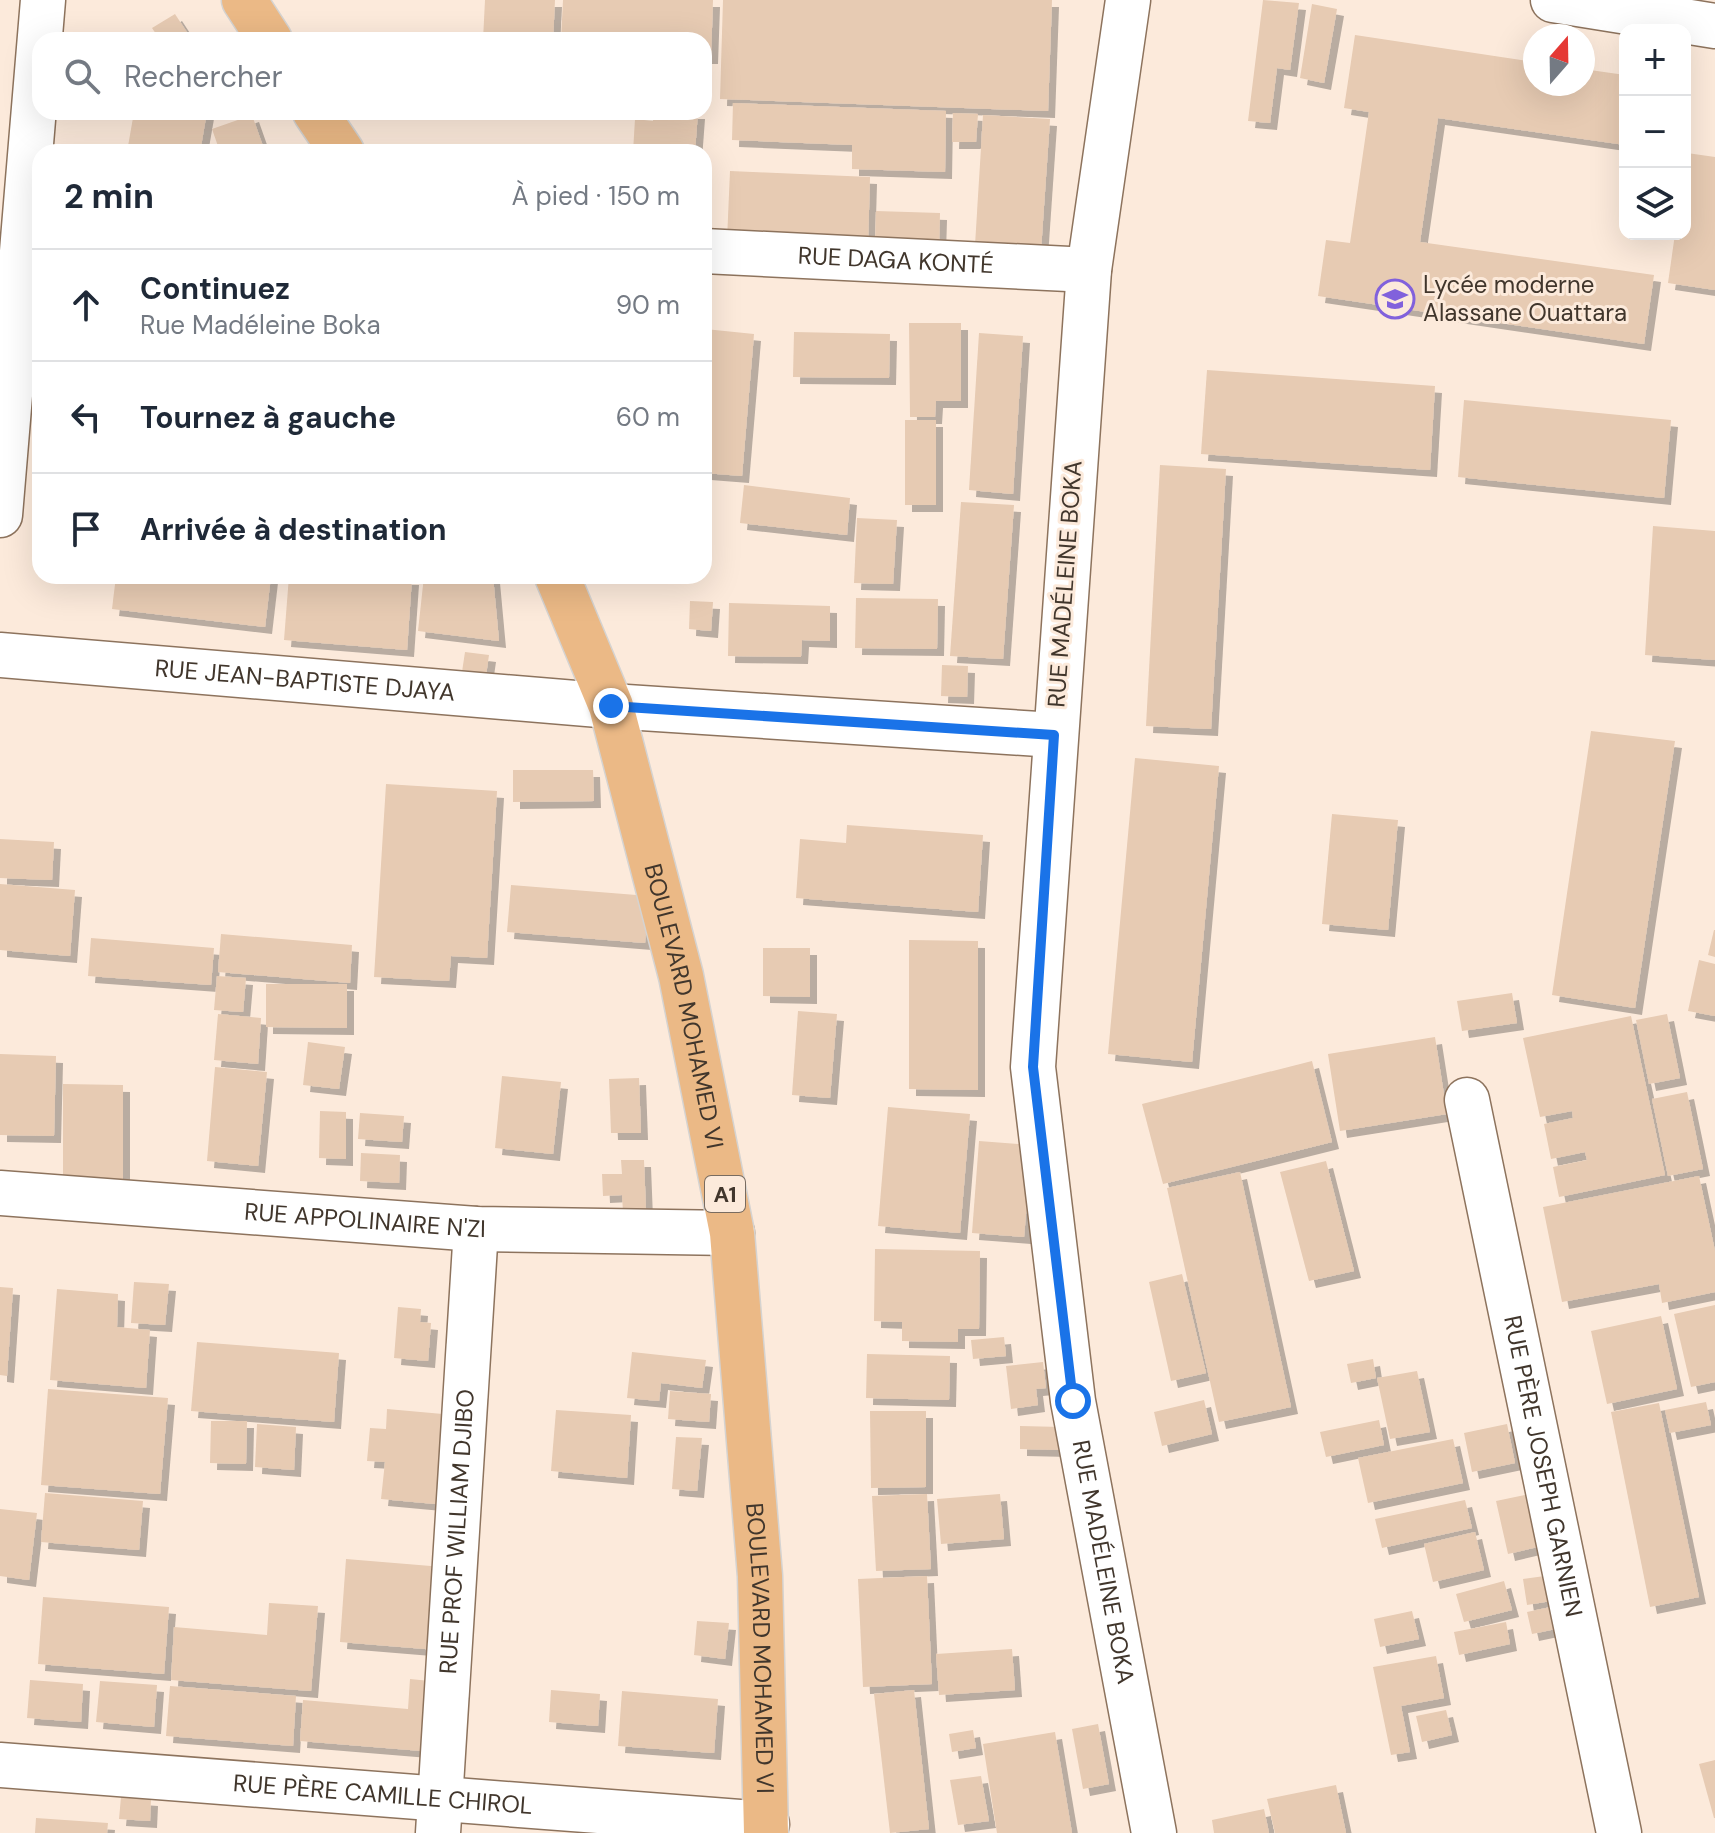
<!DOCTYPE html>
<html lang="fr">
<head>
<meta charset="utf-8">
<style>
	body { margin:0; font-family:"DM Sans",sans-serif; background:#f6f6f7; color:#1f2937 }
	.controls { position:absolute; right:24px; top:24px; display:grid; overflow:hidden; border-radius:16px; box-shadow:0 8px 32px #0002 }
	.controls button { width:72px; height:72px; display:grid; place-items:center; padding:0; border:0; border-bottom:2px solid #e0e1e3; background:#fff; color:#1f2937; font:40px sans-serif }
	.compass { position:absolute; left:1523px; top:24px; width:72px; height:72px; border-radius:50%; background:#fff; box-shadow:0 8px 32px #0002; rotate:20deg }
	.stop { position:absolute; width:24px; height:24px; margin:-18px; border:6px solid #1a73e8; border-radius:50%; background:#fff }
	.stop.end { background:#1a73e8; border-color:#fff; box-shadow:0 2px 8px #0008 }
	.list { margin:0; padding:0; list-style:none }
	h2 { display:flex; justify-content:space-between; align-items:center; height:104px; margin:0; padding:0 32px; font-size:34px }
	h2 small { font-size:26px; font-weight:400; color:#747a83 }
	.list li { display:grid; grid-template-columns:52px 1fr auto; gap:24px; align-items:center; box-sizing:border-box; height:112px; padding:0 32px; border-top:2px solid #e0e1e3 }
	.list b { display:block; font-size:30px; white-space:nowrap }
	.list p { margin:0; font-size:26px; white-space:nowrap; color:#747a83 }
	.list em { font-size:26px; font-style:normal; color:#747a83 }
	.icon { flex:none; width:44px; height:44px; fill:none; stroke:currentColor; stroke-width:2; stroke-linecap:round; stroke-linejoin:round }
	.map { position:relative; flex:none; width:1715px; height:1833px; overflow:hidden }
	.search { position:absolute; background:#fff; box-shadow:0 8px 32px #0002; left:32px; top:32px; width:680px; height:88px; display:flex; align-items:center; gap:20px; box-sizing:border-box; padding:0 28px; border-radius:24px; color:#747a83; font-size:30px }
	.panel { position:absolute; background:#fff; box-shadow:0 8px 32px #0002; left:32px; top:144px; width:680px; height:440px; border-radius:24px }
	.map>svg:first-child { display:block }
</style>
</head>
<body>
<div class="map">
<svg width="1715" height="1833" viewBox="0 0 1715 1833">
	<defs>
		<filter id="shadow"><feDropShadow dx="7" dy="7" stdDeviation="0" flood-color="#0004"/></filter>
	</defs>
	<rect width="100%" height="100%" fill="#fceadb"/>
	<!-- building -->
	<g fill="#e7cbb3" filter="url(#shadow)">
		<path d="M485 0H555L553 40H483Z"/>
		<path d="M563 0H713L711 57H704V40H561Z"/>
		<path d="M723 0H1052L1048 111 720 99Z"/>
		<path d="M1263 0 1299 3 1290 70 1277 68 1270 123 1248 121Z"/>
		<path d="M1312 4 1337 9 1324 83 1300 78Z"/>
		<path d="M175 14 192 40H160L152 28Z"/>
		<path d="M1355 35 1535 62V84H1583V69L1625 75V145L1438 118 1420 242 1654 275 1644 344 1318 296 1326 240 1350 243 1369 112 1344 108Z"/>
		<path d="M733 103 946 111 945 172 852 169V145L732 140Z"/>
		<path d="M134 112H207L200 152H127Z"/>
		<path d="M653 112H698L695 152H633L635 119 653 121Z"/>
		<path d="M953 113 978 114 976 142H952Z"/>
		<path d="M252 115 265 152H220L212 129Z"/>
		<path d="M983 115 1050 119 1041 250 975 245Z"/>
		<path d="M1687 153 1715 157V290L1668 283 1675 234H1685Z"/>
		<path d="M730 171 870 177 868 245 727 240Z"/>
		<path d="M876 211 940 213 939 246 875 244Z"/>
		<path d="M909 323H961V401H936L935 417H910Z"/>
		<path d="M705 329 754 334 742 476 704 473Z"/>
		<path d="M794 332 890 334 889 378 793 377Z"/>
		<path d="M979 333 1023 336 1013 494 969 490Z"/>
		<path d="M1207 370 1435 386 1430 470 1201 454Z"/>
		<path d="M1464 400 1671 420 1664 498 1458 477Z"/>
		<rect x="905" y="420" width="31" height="85"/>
		<path d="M1160 465 1226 469 1211 729 1146 726Z"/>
		<path d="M744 485 850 498 847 535 740 523Z"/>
		<path d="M961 502 1014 505 1003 659 950 656Z"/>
		<path d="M857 518 897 520 893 584 854 583Z"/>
		<path d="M1653 526 1715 531V660L1645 655Z"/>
		<path d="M116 576H271L265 627 112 609Z"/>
		<path d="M289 576 412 578 407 650 284 640Z"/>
		<path d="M424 576H493L499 641 418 631Z"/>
		<path d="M856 598 938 599 937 649 855 648Z"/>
		<path d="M690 601 713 602 711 631 689 629Z"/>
		<path d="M729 603 830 606V641L802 640 801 657 728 656Z"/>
		<path d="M465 652 489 655 484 689 460 685Z"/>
		<path d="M942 665 968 666 967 697 941 696Z"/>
		<path d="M1591 731 1675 741 1635 1008 1552 995Z"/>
		<path d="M1135 758 1219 766 1192 1062 1108 1054Z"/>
		<path d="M513 770H593L594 801 513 802Z"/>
		<path d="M386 784 497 791 487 958 451 956 449 981 374 977Z"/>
		<path d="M1332 814 1398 820 1388 930 1322 924Z"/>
		<path d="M847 825 983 835 978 912 796 898 800 839 846 843Z"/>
		<path d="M0 839 54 842 52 880 0 878Z"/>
		<path d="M0 884 75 890 70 956 0 950Z"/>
		<path d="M511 885 649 896 645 943 507 932Z"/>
		<path d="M1714 930H1715V957L1708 955Z"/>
		<path d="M221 934 352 945 350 983 218 972Z"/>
		<path d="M91 938 214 948 211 985 88 976Z"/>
		<path d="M909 940 978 941V1090L909 1089Z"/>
		<path d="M763 948H810V997L763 996Z"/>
		<path d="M1699 960 1715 964V1016L1688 1011Z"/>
		<path d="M217 976 246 978 243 1012 214 1010Z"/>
		<path d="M266 984H347V1028L266 1027Z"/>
		<path d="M1512 993 1517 1023 1462 1031 1457 1001Z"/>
		<path d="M798 1011 837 1014 830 1098 792 1095Z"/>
		<path d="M218 1014 261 1018 258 1064 214 1060Z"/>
		<path d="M1667 1014 1680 1078 1649 1084 1636 1020Z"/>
		<path d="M1631 1016 1665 1175 1559 1197 1553 1167 1587 1160 1585 1152 1551 1159 1544 1124 1573 1118 1572 1111 1540 1117 1523 1038Z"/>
		<path d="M1435 1037 1447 1114 1340 1131 1328 1054Z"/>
		<path d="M308 1042 345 1047 339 1089 303 1085Z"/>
		<path d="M0 1054 56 1056 54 1136 0 1135Z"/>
		<path d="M1312 1061 1332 1142 1163 1184 1142 1104Z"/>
		<path d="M215 1067 267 1072 258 1166 207 1161Z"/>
		<path d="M502 1076 561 1082 553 1154 495 1148Z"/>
		<path d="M639 1078 641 1133H611L609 1079Z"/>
		<path d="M63 1084 123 1085V1186L63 1185Z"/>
		<path d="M1687 1092 1703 1169 1668 1176 1652 1099Z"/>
		<path d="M888 1107 970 1114 960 1233 878 1226Z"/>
		<path d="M320 1111 346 1112V1159L319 1158Z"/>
		<path d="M360 1113 404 1116 402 1142 358 1139Z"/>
		<path d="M979 1141 1032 1145 1024 1237 972 1233Z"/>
		<path d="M361 1153 400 1155 399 1183 360 1181Z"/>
		<path d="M621 1160H644L646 1211 623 1212 622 1195 603 1196 602 1174H622Z"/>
		<path d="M1326 1161 1354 1271 1309 1281 1280 1172Z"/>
		<path d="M1240 1172 1291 1407 1219 1422 1167 1188Z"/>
		<path d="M1699 1176 1715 1251V1292L1662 1303 1659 1284 1562 1302 1543 1207Z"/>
		<path d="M875 1249 980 1251 979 1329H958V1342L902 1341V1322L874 1321Z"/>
		<path d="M1182 1274 1206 1373 1171 1381 1149 1282Z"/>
		<path d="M134 1282 169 1284 165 1325 131 1323Z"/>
		<path d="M0 1287 13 1288 7 1376 0 1375Z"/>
		<path d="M57 1289 118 1294 117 1327 150 1330 146 1388 50 1380Z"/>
		<path d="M1715 1305V1382L1691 1387 1674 1314Z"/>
		<path d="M398 1307 421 1309 420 1322 431 1323 428 1361 394 1358Z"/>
		<path d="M1661 1316 1677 1389 1607 1404 1591 1331Z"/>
		<path d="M1004 1337 1006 1356 973 1359 971 1340Z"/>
		<path d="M197 1342 339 1353 334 1422 191 1411Z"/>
		<path d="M632 1352 706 1360 702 1388 661 1383 659 1401 627 1398Z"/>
		<path d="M867 1354 950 1356 949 1400 866 1398Z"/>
		<path d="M1373 1359 1376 1378 1351 1383 1347 1364Z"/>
		<path d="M1043 1362 1046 1388 1036 1389 1038 1405 1011 1409 1006 1366Z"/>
		<path d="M1417 1371 1430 1432 1390 1439 1377 1378Z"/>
		<path d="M48 1389 168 1398 160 1494 41 1485Z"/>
		<path d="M670 1391 711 1394 709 1422 668 1419Z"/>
		<path d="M1204 1400 1212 1434 1162 1446 1154 1412Z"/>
		<path d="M1706 1402 1711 1425 1670 1433 1665 1410Z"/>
		<path d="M1659 1403 1699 1597 1650 1607 1611 1412Z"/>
		<path d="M387 1409 454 1415 446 1505 381 1499 385 1462 367 1461 370 1428 386 1429Z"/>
		<path d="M556 1410 631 1415 627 1478 551 1471Z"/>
		<path d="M870 1411H926V1487L871 1488Z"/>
		<path d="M1379 1420 1384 1445 1326 1457 1320 1432Z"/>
		<path d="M211 1421H247L246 1464 210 1463Z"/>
		<path d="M257 1424 296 1427 294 1470 255 1467Z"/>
		<path d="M1507 1424 1515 1463 1472 1472 1464 1433Z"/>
		<path d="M1020 1426 1062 1427V1450L1020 1449Z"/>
		<path d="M676 1437 702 1438 697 1491 672 1489Z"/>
		<path d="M1453 1439 1463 1483 1368 1503 1358 1458Z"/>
		<path d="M45 1493 143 1501 139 1550 41 1542Z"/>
		<path d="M927 1494 931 1569 876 1571 872 1496Z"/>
		<path d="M1000 1494 1004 1539 941 1544 937 1499Z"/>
		<path d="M1530 1494 1542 1546 1508 1554 1496 1501Z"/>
		<path d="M1465 1500 1472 1528 1382 1548 1375 1519Z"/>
		<path d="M0 1509 37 1513 29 1580 0 1576Z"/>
		<path d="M1475 1532 1484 1570 1433 1582 1424 1544Z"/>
		<path d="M346 1559 443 1567 437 1650 340 1642Z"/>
		<path d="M1559 1574 1563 1599 1527 1605 1523 1579Z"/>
		<path d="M927 1576 932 1684 863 1687 858 1579Z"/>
		<path d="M1504 1581 1512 1610 1464 1622 1456 1594Z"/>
		<path d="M43 1597 169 1607 164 1674 38 1664Z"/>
		<path d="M269 1603 318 1606 311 1691 171 1680 174 1627 267 1635Z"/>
		<path d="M1565 1604 1570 1626 1532 1634 1527 1612Z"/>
		<path d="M1412 1611 1419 1639 1380 1647 1374 1619Z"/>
		<path d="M697 1621 729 1623 725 1659 694 1655Z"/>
		<path d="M1506 1622 1510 1644 1459 1655 1454 1632Z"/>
		<path d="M1012 1649 1015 1690 939 1695 936 1654Z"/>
		<path d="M1436 1656 1444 1698 1401 1706 1410 1752 1391 1755 1373 1667Z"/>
		<path d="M410 1679 440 1682 434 1752 300 1741 303 1700 408 1709Z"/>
		<path d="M30 1680 83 1684 81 1722 27 1718Z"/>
		<path d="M100 1681 157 1685 154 1727 96 1722Z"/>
		<path d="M170 1686 296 1696 293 1746 166 1736Z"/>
		<path d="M551 1690 600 1694 598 1726 549 1722Z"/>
		<path d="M914 1690 929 1829 890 1833 874 1694Z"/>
		<path d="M622 1691 718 1699 714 1753 618 1746Z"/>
		<path d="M1446 1710 1452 1735 1422 1742 1416 1716Z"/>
		<path d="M1098 1724 1109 1784 1083 1789 1072 1729Z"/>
		<path d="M973 1730 976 1748 952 1752 949 1734Z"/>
		<path d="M1055 1732 1072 1833H997L983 1744Z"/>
		<path d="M1715 1760V1818H1714L1699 1764Z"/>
		<path d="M981 1776 989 1821 958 1825 950 1780Z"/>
		<path d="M1336 1785 1346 1833H1275L1267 1799Z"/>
		<path d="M121 1797 151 1799 150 1821 119 1819Z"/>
		<path d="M1264 1809 1269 1833H1214L1212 1820Z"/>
		<path d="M36 1818 108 1823 107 1833H35Z"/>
	</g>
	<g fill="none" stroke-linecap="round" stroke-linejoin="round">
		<defs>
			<g id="minor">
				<path id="s1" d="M1128 0 1089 270 1033 1067 1073 1401 1154 1833"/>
				<path d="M1553 0 1715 26"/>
				<path id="s2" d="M704 251 1089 270"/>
				<path d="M0 515 43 0"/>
				<path id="s3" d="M0 655 611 706 1054 735"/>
				<path id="s4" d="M1467 1100 1619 1833"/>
				<path id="s5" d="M0 1193 476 1229 732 1233"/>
				<path id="s6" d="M0 1765 767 1824"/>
				<path id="s7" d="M438 1833 476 1229"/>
			</g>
			<g id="major">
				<path d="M244 0 270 40"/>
				<path d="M315 112 342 152"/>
				<path id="s8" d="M557 576 611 706 681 976 732 1233 760 1576 766 1833"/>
			</g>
		</defs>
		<!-- minor casing -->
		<use href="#minor" stroke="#8d735d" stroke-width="47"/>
		<!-- major casing -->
		<use href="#major" stroke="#d5d3d1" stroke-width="47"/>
		<!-- minor -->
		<use href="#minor" stroke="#fff" stroke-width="44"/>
		<!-- major -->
		<use href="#major" stroke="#ebb986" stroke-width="44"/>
	</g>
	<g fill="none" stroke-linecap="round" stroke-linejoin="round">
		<!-- route -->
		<path stroke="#1a73e8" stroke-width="10" d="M611 706 1054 735 1033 1067 1073 1401"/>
	</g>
	<!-- icons -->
	<defs>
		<symbol id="school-ring" viewBox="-11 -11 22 22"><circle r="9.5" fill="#fceadb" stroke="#8161dc" stroke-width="1.5"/><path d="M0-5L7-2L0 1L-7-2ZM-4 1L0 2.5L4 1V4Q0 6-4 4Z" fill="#8161dc"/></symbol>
	</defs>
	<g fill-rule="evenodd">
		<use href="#school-ring" x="1373" y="277" width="44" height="44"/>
	</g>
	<g text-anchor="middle" stroke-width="6" stroke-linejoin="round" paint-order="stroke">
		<!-- shield labels -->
		<rect fill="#fceadb" stroke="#796c60" stroke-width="2" x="705" y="1176" width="40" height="36" rx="6"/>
		<g font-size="22" font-weight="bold" fill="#41362c">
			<text x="725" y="1202">A1</text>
		</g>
		<!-- street labels -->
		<g font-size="24" fill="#41362c" stroke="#fceadb">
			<text dy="8" stroke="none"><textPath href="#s2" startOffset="192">RUE DAGA KONTÉ</textPath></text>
			<text transform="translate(1065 584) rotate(-86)" y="8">RUE MADÉLEINE BOKA</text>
			<text dy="8" stroke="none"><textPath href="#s3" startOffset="306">RUE JEAN-BAPTISTE DJAYA</textPath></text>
			<text dy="8" stroke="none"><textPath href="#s8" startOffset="450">BOULEVARD MOHAMED VI</textPath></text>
			<text dy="8" stroke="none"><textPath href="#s5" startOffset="366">RUE APPOLINAIRE N'ZI</textPath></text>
			<text dy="8" stroke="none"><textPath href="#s4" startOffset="374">RUE PÈRE JOSEPH GARNIEN</textPath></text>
			<text dy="8" stroke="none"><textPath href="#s7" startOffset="302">RUE PROF WILLIAM DJIBO</textPath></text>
			<text dy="8" stroke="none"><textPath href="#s1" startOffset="1572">RUE MADÉLEINE BOKA</textPath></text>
			<text dy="8" stroke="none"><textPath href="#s8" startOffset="1098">BOULEVARD MOHAMED VI</textPath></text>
			<text dy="8" stroke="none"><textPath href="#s6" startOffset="384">RUE PÈRE CAMILLE CHIROL</textPath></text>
		</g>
		<!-- poi labels -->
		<g font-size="24" fill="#41362c" stroke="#fceadb" text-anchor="start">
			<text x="1423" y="293">Lycée moderne<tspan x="1423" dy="28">Alassane Ouattara</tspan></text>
		</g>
	</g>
</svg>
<div class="controls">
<button>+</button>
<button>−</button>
<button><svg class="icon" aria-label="layers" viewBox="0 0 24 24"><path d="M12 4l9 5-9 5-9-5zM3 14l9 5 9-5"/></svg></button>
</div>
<svg class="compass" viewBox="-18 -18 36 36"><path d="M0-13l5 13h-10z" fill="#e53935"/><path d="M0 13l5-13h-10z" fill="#747a83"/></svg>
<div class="stop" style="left:1073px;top:1401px"></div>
<div class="stop end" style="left:611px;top:706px"></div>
<div class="search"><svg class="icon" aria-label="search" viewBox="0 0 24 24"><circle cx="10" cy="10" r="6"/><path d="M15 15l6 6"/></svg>Rechercher</div>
<section class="panel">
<h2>2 min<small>À pied · 150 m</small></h2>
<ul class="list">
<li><svg class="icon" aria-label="ahead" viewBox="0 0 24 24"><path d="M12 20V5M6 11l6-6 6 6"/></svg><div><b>Continuez</b><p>Rue Madéleine Boka</p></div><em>90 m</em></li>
<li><svg class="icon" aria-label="left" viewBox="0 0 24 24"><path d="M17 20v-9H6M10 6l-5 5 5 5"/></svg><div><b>Tournez à gauche</b></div><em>60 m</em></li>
<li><svg class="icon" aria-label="arrive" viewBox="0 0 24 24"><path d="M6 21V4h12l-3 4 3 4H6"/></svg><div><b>Arrivée à destination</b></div></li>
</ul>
</section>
</div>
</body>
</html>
